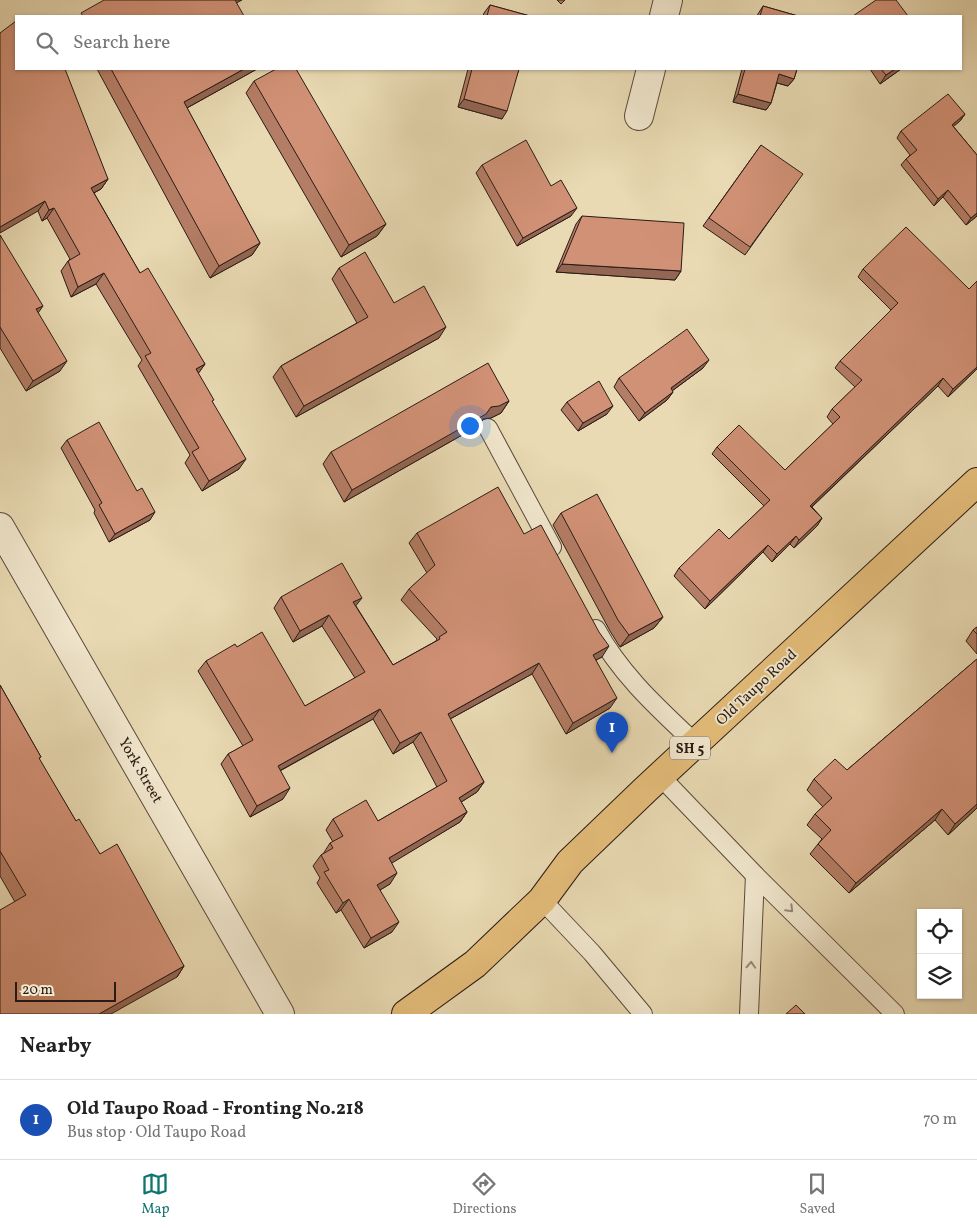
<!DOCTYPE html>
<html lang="en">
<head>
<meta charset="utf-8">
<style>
	body { margin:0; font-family:Vollkorn,serif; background:#f2f2f2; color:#222 }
	.controls { position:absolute; right:15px; bottom:15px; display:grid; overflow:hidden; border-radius:0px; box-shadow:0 1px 4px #0004 }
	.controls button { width:45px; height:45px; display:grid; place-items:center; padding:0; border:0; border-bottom:1px solid #e0e0e0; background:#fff; color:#222; font:25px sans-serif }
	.scale { position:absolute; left:15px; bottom:12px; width:101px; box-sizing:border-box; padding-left:5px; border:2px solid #2a1b15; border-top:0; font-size:14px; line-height:18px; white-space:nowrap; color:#2a1b15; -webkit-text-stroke:4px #f1e7ce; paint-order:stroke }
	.you { position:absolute; left:469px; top:425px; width:18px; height:18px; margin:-12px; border:4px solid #fff; border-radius:50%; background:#1a73e8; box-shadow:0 0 0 8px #1a73e833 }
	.badge { display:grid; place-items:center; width:32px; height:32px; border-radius:50%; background:#0f766e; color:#fff; font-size:16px; font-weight:700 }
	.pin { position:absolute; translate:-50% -41px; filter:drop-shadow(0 1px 2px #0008) }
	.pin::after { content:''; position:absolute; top:26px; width:18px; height:15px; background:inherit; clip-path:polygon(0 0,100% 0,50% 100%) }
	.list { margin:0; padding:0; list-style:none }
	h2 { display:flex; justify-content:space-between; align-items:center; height:65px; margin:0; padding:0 20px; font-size:21px }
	h2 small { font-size:16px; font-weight:400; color:#767676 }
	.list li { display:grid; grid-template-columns:32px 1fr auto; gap:15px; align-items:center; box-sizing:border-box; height:80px; padding:0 20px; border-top:1px solid #e0e0e0 }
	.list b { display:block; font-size:19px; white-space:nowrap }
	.list p { margin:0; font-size:16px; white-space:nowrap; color:#767676 }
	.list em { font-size:16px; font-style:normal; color:#767676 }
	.icon { flex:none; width:28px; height:28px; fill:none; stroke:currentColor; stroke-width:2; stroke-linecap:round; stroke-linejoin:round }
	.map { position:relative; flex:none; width:977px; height:1014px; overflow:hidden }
	.search { position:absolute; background:#fff; box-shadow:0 1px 4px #0004; left:15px; right:15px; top:15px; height:55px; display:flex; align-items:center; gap:12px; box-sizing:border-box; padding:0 18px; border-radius:0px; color:#767676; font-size:19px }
	.sheet { height:145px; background:#fff }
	nav { display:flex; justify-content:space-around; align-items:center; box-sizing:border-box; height:70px; border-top:1px solid #e0e0e0; background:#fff; font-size:14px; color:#767676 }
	nav a { display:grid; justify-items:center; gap:2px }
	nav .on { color:#0f766e }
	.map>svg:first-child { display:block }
</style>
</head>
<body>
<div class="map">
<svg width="977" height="1014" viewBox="0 0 977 1014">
	<rect width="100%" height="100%" fill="#e9dab3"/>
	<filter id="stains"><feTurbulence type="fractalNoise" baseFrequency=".004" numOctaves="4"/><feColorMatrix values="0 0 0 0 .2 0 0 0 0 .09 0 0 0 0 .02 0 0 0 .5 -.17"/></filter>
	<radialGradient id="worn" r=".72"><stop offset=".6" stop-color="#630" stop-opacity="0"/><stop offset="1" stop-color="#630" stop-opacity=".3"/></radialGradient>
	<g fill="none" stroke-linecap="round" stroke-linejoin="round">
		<defs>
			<g id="lane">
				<path d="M488 428 552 547"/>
				<path d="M596 629C620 674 659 709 695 743"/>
				<path d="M660 776 755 875 895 1014"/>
				<path d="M542 900 592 953 643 1014"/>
				<path d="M749 1014 755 875"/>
			</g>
			<g id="street">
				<path d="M664 16 668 0"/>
				<path d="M639 116 651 69"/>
				<path d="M0 527 280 1014"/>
			</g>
			<path id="highway" d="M406 1014 475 964 542 900 570 862 645 790 977 482"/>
		</defs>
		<!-- lane casing -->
		<use href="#lane" stroke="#5a4b3c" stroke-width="20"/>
		<!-- street casing -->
		<use href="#street" stroke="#5a4b3c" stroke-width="30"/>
		<!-- highway casing -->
		<use href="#highway" stroke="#2a1b15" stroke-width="30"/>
		<!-- lane -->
		<use href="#lane" stroke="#f1e7ce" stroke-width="18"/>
		<!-- street -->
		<use href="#street" stroke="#f1e7ce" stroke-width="28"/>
		<!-- highway -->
		<use href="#highway" stroke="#e4bd7a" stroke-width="28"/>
	</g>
	<!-- wall -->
	<g fill="#b47d65" stroke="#2a1b15">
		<path d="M557 0H565L561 4Z"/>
		<path d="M490 5 530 16H483L484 13Z"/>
		<path d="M763 6 798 16H757L758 14Z"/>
		<path d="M0 33 108 179 101 189 94 193 140 273 205 364 198 373 212 402 239 469 202 491 185 463 190 455 138 366 142 360 96 284 71 297 61 271 68 261 70 259 47 218 42 221 38 211Z"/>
		<path d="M97 69H257L187 108 260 243 252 255 210 278Z"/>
		<path d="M468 69H519L502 119 458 107Z"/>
		<path d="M742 69H797L794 79 788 86 777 83 771 103 766 110 733 102Z"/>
		<path d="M870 69H901L880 84Z"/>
		<path d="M254 81 386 224 377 236 341 257 246 93Z"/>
		<path d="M965 114 960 121 953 126 977 155V216L966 225 943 197 934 206 901 165 906 159 910 155 897 138 901 131Z"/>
		<path d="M761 145 797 182 745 255 703 226Z"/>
		<path d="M482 165 551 186 571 216 517 246 476 173Z"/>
		<path d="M582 216 681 271 675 280 556 272 576 224Z"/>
		<path d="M0 235 38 312 60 371 26 391 0 348Z"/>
		<path d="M339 268 394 303 439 338 296 417 273 377 281 366 357 323 332 279Z"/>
		<path d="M863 269 977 369 948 397 938 386 812 507 822 518 817 526 794 548 790 544 772 562 763 552 705 609 674 576 679 568 729 539 764 506 712 454 717 447 785 470 833 424 827 417 832 409 855 387 835 368 840 361 891 310 858 277Z"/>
		<path d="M703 368 672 391 673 392 667 400 639 421 614 387 619 378Z"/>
		<path d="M509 401 501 413 491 418 483 419 478 426 344 502 323 464 331 452Z"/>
		<path d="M567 402 607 414 578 431 561 410Z"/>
		<path d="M67 440 150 520 109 542 94 513 95 510 61 448Z"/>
		<path d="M561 513 663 617 654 628 620 647 610 631 553 525Z"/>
		<path d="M417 533 524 534 602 657 596 660 610 708 566 734 532 674 450 719 484 782 477 792 461 802 467 812 460 822 391 863 390 884 380 890 392 932 364 948 341 910 336 913 317 883 320 878 313 866 321 855 323 854 330 843 333 842 326 830 333 819 378 821 437 787 413 742 393 754 373 719 280 771 283 799 250 817 221 764 228 754 243 746 198 671 206 661 237 647 305 706 355 678 322 626 293 642 274 608 281 597 356 606 393 665 436 641 437 639 401 600 409 589 427 573 409 543Z"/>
		<path d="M977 627V654L966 641 973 630Z"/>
		<path d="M977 659V808L948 835 935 820 849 893 810 854 822 839 807 825 815 814 823 807 807 790 814 779 847 770Z"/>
		<path d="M0 685 41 757 39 759 76 821 100 854 184 966 177 977 15 902 0 876Z"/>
	</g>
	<!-- shaded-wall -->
	<g fill="#926653" stroke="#2a1b15">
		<path d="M231 0H242L225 9Z"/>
		<path d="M244 69H257L176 114 184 102Z"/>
		<path d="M895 69H901L880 84 886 75Z"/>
		<path d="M779 74 794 79 788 86 774 82Z"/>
		<path d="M738 94 771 103 766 110 733 102Z"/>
		<path d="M464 99 507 111 502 119 458 107Z"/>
		<path d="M965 114 960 121 947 132 952 125Z"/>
		<path d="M108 179 101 189 84 198 91 188Z"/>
		<path d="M948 190 943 197 934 206 938 199Z"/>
		<path d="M45 201 38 211 0 233V227Z"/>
		<path d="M54 208 47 218 42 221 49 210Z"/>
		<path d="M577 208 571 216 517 246 523 238Z"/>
		<path d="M977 213V216L966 225 971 218Z"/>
		<path d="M386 224 377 236 341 257 349 245Z"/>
		<path d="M260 243 252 255 210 278 219 266Z"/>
		<path d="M562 264 681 271 675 280 556 272Z"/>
		<path d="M104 273 96 284 71 297 78 287Z"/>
		<path d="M43 306 36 316V309Z"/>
		<path d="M446 327 439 338 296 417 304 406Z"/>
		<path d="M709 360 703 368 665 396 671 388Z"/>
		<path d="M67 361 60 371 26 391 33 381Z"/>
		<path d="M205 364 198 374 196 369Z"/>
		<path d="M977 367V369L948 397 953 389Z"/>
		<path d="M943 378 938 386 805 513 810 506Z"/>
		<path d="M673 392 667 400 639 421 645 413Z"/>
		<path d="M509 401 501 413 491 418 483 419 478 426 344 502 352 490 491 407Z"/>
		<path d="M613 406 607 414 578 431 583 423Z"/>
		<path d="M246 459 239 469 202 491 209 481Z"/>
		<path d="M155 512 150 520 109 542 115 534Z"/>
		<path d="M822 518 817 526 794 548 799 540Z"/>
		<path d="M796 536 790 544 772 562 777 554Z"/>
		<path d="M768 545 763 552 705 609 710 601Z"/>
		<path d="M362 598 354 608 353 602Z"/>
		<path d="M329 615 322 626 293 642 300 631Z"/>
		<path d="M663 617 654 628 620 647 629 635Z"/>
		<path d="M609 646 602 657 586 665 593 655Z"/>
		<path d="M539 663 532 674 441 724 448 714Z"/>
		<path d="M617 698 610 708 566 734 573 723Z"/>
		<path d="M380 709 373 719 270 776 278 766Z"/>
		<path d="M421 732 413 742 393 754 400 743Z"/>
		<path d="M484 782 477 792 452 808 459 798Z"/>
		<path d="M290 788 283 799 250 817 257 806Z"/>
		<path d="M977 804V808L948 835 955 824Z"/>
		<path d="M942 809 935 820 849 893 856 883Z"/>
		<path d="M467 812 460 822 382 869 389 858Z"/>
		<path d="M397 873 390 884 370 896 377 885Z"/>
		<path d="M349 899 341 910 336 913 343 903Z"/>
		<path d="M399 922 392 932 364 948 371 938Z"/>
		<path d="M184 966 177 977 111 1014H99Z"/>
	</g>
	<!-- building -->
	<g fill="#d19176" stroke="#2a1b15">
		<path d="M104 0H235L244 16H83L81 13Z"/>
		<path d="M876 0H896L908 16H853Z"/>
		<path d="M490 5 530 16H487Z"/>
		<path d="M763 6 798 16H760Z"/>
		<path d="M16 21V69H65L108 179 91 188 140 273 148 268 205 364 196 369 214 400 212 401 246 459 209 481 192 452 199 448 145 356 151 353 104 273 78 287 68 261 80 254 54 208 49 210 45 201 0 227V33Z"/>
		<path d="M111 69H244L184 102 260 243 219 266Z"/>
		<path d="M276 69H296L386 224 349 245 254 81Z"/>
		<path d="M472 69H519L507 111 464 99Z"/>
		<path d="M745 69H797L794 79 779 74 771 103 738 94Z"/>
		<path d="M881 69H895L886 75Z"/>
		<path d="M948 94 965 114 952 125 977 155V213L971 218 948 190 938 199 906 159 917 150 901 131Z"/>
		<path d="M526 140 551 186 561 180 577 208 523 238 482 165Z"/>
		<path d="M761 145 803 174 750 247 709 218Z"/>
		<path d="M582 216 684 223 681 271 562 264Z"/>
		<path d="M906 227 969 289 977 281V367L953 389 943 378 810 506 822 518 799 540 796 536 777 554 768 545 710 601 679 568 719 529 729 539 770 500 717 447 739 425 785 470 840 417 832 409 862 380 840 361 898 303 863 269Z"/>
		<path d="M0 235 43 306 36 309 67 361 33 381 0 327Z"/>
		<path d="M365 252 394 303 424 286 446 327 304 406 281 366 368 317 339 268Z"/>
		<path d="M687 329 709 360 671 388 673 392 645 413 619 378Z"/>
		<path d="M488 363 509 401 499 406 491 407 486 414 352 490 331 452Z"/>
		<path d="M599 381 613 406 583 423 567 402Z"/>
		<path d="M99 422 137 491 142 488 155 512 115 534 99 505 102 503 67 440Z"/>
		<path d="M498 487 524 534 541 525 599 632 609 646 593 655 617 698 573 723 539 663 448 714 484 782 459 798 467 812 389 858 397 873 377 885 399 922 371 938 349 899 343 903 324 872 329 870 321 855 333 848 330 843 343 836 333 819 366 800 378 821 447 781 421 732 400 743 380 709 278 766 290 788 257 806 228 754 253 740 206 661 235 644 237 647 262 632 305 706 365 672 329 615 300 631 281 597 342 563 362 598 353 602 393 665 440 639 439 637 447 632 409 589 435 565 417 533Z"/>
		<path d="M597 494 663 617 629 635 618 620 561 513Z"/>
		<path d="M977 627V634L973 630Z"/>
		<path d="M977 659V804L955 824 942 809 856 883 818 844 831 830 815 814 832 798 814 779 835 759 847 770Z"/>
		<path d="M0 685 41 757 39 758 76 821 79 819 100 854 117 844 184 966 99 1014H0V910L26 895 0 851Z"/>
		<path d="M796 1005 805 1014H786Z"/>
	</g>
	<!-- one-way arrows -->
	<defs><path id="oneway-chevron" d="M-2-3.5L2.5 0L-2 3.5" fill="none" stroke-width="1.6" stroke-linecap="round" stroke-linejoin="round" transform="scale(1.25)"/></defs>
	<g stroke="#978b7b">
		<use href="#oneway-chevron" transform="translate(790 909) rotate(45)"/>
		<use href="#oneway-chevron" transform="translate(751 965) rotate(-87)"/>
	</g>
	<g text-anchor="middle" stroke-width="4" stroke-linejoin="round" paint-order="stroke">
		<!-- shield labels -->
		<rect fill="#f1e7ce" stroke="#66584c" stroke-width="1" x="670" y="736.5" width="40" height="23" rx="4"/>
		<g font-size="14" font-weight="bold" fill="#2a1b15">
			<text x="690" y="753">SH 5</text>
		</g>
		<!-- street labels -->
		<g font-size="15" fill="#2a1b15" stroke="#f1e7ce">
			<text transform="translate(756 687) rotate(-43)" y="5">Old Taupo Road</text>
			<text transform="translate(141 770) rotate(60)" y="5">York Street</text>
		</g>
	</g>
	<rect width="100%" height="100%" filter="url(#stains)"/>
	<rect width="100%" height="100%" fill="url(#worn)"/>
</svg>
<div class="controls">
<button><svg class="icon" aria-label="locate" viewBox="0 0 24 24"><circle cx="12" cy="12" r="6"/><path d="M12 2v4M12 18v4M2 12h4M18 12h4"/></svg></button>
<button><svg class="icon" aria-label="layers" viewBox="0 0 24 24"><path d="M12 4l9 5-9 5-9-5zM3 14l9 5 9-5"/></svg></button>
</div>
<div class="scale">20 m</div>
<div class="you"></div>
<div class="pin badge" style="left:612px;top:753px;background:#1a4fb4">1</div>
<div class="search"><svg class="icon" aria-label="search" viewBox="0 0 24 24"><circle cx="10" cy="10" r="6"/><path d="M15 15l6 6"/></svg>Search here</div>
</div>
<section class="sheet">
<h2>Nearby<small></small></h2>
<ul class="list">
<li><span class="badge" style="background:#1a4fb4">1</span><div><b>Old Taupo Road - Fronting No.218</b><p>Bus stop · Old Taupo Road</p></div><em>70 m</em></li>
</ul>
</section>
<nav>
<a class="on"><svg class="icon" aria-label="map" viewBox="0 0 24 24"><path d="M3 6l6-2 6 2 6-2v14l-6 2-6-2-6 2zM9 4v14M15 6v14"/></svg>Map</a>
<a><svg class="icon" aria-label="directions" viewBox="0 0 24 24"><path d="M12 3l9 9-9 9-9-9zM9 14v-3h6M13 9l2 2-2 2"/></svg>Directions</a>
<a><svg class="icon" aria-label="saved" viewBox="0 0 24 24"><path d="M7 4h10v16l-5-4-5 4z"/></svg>Saved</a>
</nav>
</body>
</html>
